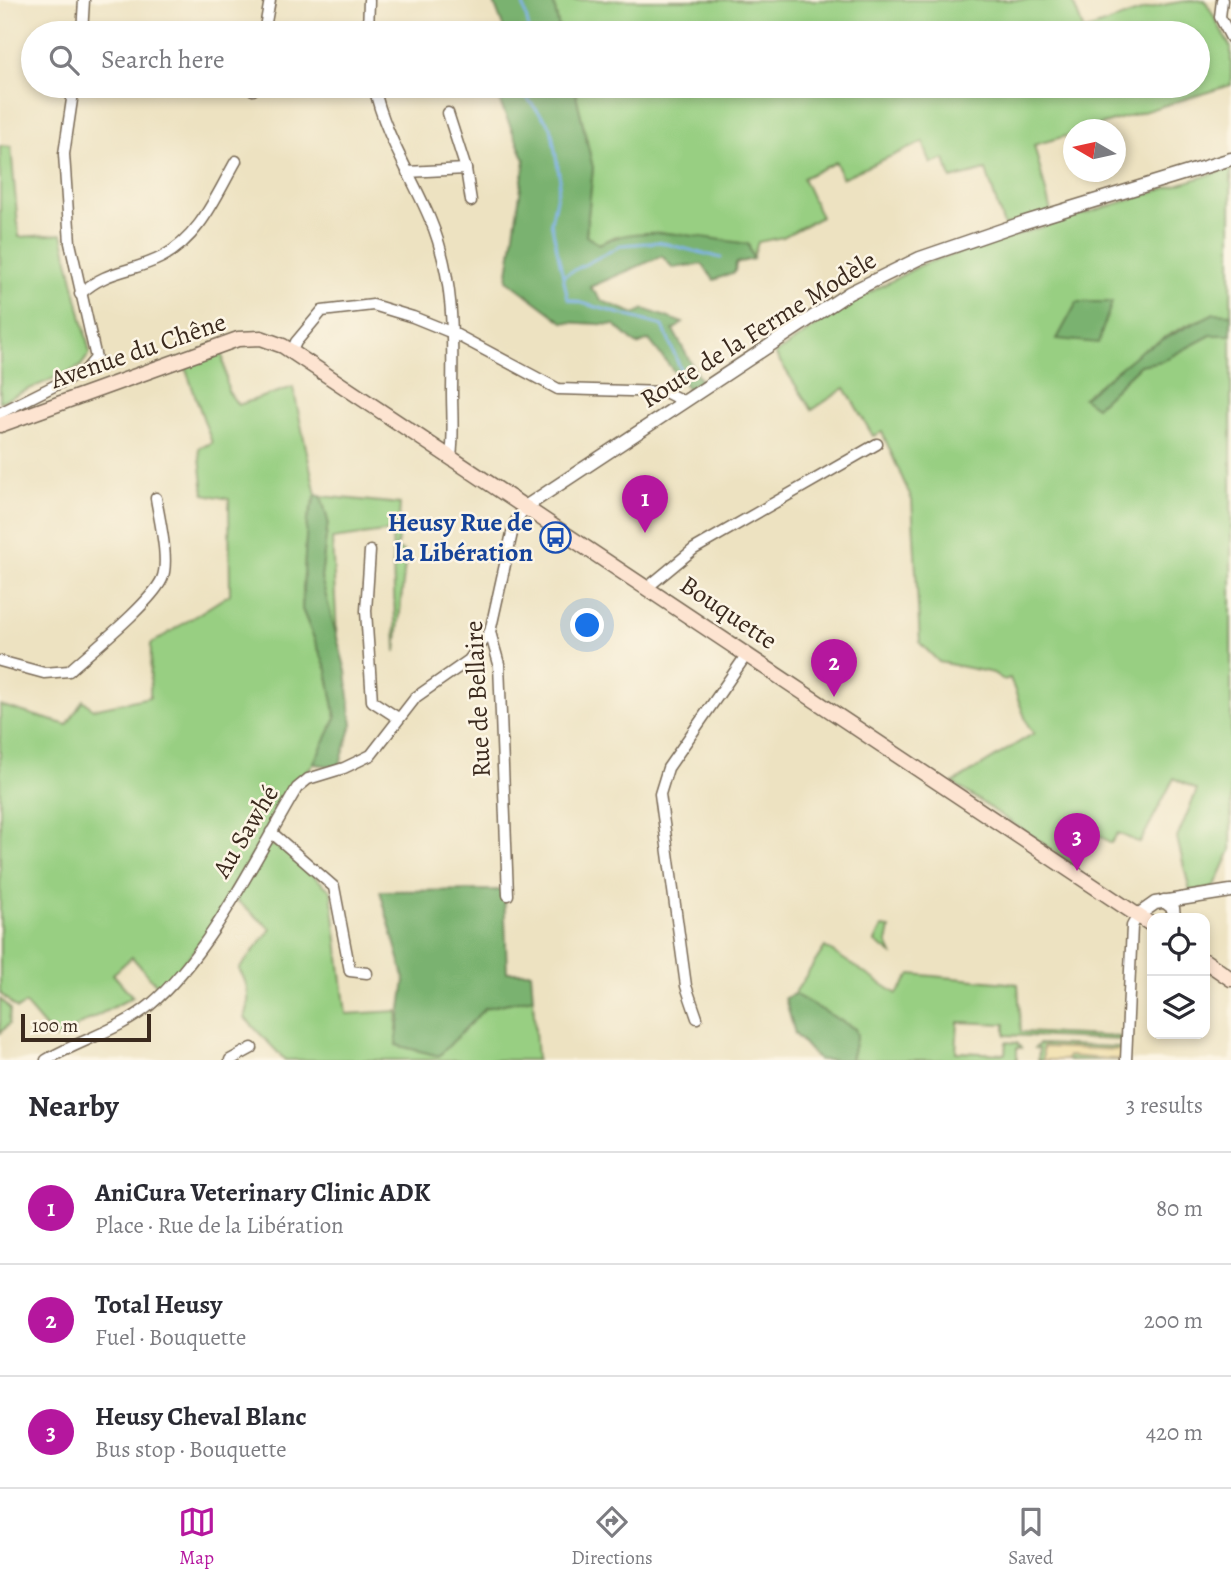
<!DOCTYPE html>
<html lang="en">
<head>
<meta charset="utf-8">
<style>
	body { margin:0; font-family:Alegreya,serif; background:#f2f2f3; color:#2b2b33 }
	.controls { position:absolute; right:21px; bottom:21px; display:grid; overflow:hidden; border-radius:14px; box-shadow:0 4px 10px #0003 }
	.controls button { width:63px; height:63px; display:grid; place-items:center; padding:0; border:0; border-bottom:2px solid #e1e1e2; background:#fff; color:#2b2b33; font:35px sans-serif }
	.compass { position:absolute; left:1063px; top:119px; width:63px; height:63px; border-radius:50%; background:#fff; box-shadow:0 4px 10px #0003; rotate:279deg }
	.scale { position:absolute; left:21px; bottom:18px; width:130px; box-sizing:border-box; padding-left:7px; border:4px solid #3b2a1e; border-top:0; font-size:19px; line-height:24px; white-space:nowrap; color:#3b2a1e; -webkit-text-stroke:5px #fcf5e5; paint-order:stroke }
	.you { position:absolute; left:588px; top:626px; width:24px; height:24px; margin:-18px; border:5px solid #fff; border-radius:50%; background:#1a73e8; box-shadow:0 0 0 10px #1a73e833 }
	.badge { display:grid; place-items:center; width:46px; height:46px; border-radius:50%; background:#b5179e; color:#fff; font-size:23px; font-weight:700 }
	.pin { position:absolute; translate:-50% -58px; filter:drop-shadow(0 2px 4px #0008) }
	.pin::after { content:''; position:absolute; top:37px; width:24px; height:21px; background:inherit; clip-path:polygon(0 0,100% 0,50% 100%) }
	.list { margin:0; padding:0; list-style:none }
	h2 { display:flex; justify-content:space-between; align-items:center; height:91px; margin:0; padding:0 28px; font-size:30px }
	h2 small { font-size:23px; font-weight:400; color:#7c7c81 }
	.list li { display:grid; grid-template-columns:46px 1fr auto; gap:21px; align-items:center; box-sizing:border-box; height:112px; padding:0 28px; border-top:2px solid #e1e1e2 }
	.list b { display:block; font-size:26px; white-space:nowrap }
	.list p { margin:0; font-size:23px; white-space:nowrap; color:#7c7c81 }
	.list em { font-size:23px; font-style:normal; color:#7c7c81 }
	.icon { flex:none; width:38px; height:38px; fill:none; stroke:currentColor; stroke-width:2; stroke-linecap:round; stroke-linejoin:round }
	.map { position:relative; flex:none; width:1231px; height:1060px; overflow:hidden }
	.search { position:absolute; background:#fff; box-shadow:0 4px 10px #0003; left:21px; right:21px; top:21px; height:77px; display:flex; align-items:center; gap:18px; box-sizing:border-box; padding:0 24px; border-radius:38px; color:#7c7c81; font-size:26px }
	.sheet { height:427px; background:#fff }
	nav { display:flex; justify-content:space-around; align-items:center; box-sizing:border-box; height:98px; border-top:2px solid #e1e1e2; background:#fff; font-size:19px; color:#7c7c81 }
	nav a { display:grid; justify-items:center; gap:4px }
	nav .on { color:#b5179e }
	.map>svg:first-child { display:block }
</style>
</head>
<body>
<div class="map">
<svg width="1231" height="1060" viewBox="0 0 1231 1060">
	<rect width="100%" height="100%" fill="#fcf5e5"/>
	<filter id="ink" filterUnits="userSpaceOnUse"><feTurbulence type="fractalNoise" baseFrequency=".0143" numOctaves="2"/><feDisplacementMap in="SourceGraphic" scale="14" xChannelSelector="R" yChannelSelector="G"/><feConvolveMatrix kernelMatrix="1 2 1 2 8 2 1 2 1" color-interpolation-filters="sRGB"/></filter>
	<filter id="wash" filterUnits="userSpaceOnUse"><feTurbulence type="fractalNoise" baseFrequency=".00686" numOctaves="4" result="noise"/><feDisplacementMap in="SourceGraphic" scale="28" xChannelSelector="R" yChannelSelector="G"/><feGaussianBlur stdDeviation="1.57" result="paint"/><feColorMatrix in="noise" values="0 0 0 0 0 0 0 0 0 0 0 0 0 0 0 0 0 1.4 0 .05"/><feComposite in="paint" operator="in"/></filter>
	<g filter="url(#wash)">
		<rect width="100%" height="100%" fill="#ede2c1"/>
		<!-- green -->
		<g fill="#98cf82" stroke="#6a7c50" stroke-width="2">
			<path d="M553 0H1072L1084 31C1125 17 1162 0 1205 0L1231 48V85L1087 129 1074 130 1073 134 1034 145 1051 212 1004 226 986 170 951 179 945 159 931 164 923 142 842 178 836 162 803 178 821 217 783 237 758 242 753 258 748 244 616 236 599 244 586 236 593 168 574 86H1198V33H560Z"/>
			<path d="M0 146 11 147 19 237 62 234 90 353 80 367 0 402Z"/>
			<path d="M1231 168V314C1187 311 1118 370 1084 398L1096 407 1140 365 1162 361 1211 335H1231V850L1214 888 1190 891 1177 838 1197 790 1174 778 1140 843 1118 833 1111 843 1097 834 1075 865 953 783 1034 733 1029 728 1010 678 1004 680 993 673 939 662 920 643 912 500 882 432 873 436 845 388 812 410 775 354 848 304 923 264Z"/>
			<path d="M222 351 228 391 238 405 293 387 316 495 307 520 302 609 327 670 336 718 317 760 279 800 261 841 211 930 161 990 132 957 113 974 133 997 79 1025 63 1040 60 1036 55 1039 25 1004 17 1009 0 993V705L67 725 83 700 93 709 150 697 151 644 230 594 229 499 204 494 199 448 212 443 184 364Z"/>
			<path d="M321 496 400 504 397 549 406 553 396 652 392 531 332 539 337 637 321 578 328 521Z"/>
			<path d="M279 845 331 891 346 1014 398 1011 396 1045 439 1056 485 1008 533 998 537 1060H285L245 1018C251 1000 249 985 239 969L271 929 235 899 268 846Z"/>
			<path d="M882 927 890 928 887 943 892 954 875 942Z"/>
			<path d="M825 947 897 994 911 974 1018 984 1021 1032 1121 1037V1040L1005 1035V1024L958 1022 956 1052 1005 1054 1006 1042 1017 1043 1021 1048H1017V1060H851L857 1035 855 1029 794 994Z"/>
			<path d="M0 999 10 1009 9 1024 0 1033Z"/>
			<path d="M1039 1044 1118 1047 1121 1049 1120 1060H1038L1039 1049 1035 1048Z"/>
		</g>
		<!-- forest -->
		<g fill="#7ab270" stroke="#5a6e47" stroke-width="2">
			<path d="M493 0H553L560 33H494L504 29Z"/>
			<path d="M493 86H574L593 168 586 236 599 244C644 222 701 238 748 244L753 259 736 263 735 272 714 280 702 264 673 268 662 256 590 287 602 301 635 314 644 309 683 323 673 330 703 385 691 393 649 340 637 345 615 325 563 322 507 280 525 160Z"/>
			<path d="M1077 302H1112L1098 343 1057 339Z"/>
			<path d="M1214 313 1231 314V335H1211L1162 361 1140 365 1096 407 1083 398 1142 350Z"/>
			<path d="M316 495 321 496 328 521 321 578 346 671 352 725 339 767 313 764 336 718 327 670 302 609 307 520Z"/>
			<path d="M504 890 507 972H531L533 998 485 1008 439 1056 396 1045 405 980 380 891Z"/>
			<path d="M794 994 855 1029 857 1035 851 1060H818L795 1034 785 998Z"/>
		</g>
		<!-- sand -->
		<path fill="#eeda9e" stroke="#94825e" stroke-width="2" d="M1043 1047 1123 1050V1060L1068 1056 1066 1060H1043Z"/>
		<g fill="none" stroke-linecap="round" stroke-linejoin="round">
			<!-- stream -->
			<g stroke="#82b4ee" stroke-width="2.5">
				<path d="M522 0 530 33"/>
				<path d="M529 86 527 98 551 127 560 180 551 222 568 299 663 326 684 378"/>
				<path d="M563 276 622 245 659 242 721 258"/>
			</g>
		</g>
	</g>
	<g filter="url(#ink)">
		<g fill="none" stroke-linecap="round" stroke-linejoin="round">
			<defs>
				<g id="minor">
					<path d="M1222 0 1220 17 1231 38"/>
					<path d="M82 33 84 0"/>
					<path d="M264 33 270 0"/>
					<path d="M368 33 369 0"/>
					<path d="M374 86C384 134 411 174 430 219 454 276 453 332 452 392 452 413 454 436 451 456"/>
					<path d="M253 90 254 86"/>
					<path d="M448 113 466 169 471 201"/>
					<path d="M407 172 466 169"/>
					<path d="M80 294C107 269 131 273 162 257 200 237 216 196 236 161"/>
					<path d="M292 351 296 342 322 311 373 305 413 317 455 334 558 389 665 392 683 401"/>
					<path d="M0 413 86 370 96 358 70 243 64 154 74 86"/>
					<path d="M370 551 366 611 372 701 398 718"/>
					<path d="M648 587 694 549 877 444"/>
					<path d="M0 661 44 673 69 671C91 651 151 603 162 579 170 561 159 518 156 498"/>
					<path d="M271 832 334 887 350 971 367 973"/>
					<path d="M508 895 499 664 490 632 514 524 525 507"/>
					<path d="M697 1018 686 986 660 794 668 768 747 654"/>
					<path d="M46 1060C80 1040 120 1030 150 1005 209 956 257 855 297 788L308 779 344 768 371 755 416 697 469 660 490 632"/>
					<path d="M230 1060 252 1048"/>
					<path d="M1126 1060 1132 926 1138 915"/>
				</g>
				<g id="tertiary">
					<path d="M525 507 849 293 920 258 1022 223 1231 159"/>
					<path d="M1164 901 1173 908 1174 918"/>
					<path d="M1138 915 1155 903 1231 891"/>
				</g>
				<g id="secondary">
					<path d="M0 425 238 339 261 338 283 346 1152 925"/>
					<path d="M1205 961 1231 979"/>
				</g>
			</defs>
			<!-- minor casing -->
			<use href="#minor" stroke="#796a57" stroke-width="13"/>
			<!-- tertiary casing -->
			<use href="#tertiary" stroke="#796a57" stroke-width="15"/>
			<!-- secondary casing -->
			<use href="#secondary" stroke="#796a57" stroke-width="17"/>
			<!-- minor -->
			<use href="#minor" stroke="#fff" stroke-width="10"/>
			<!-- tertiary -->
			<use href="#tertiary" stroke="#fff" stroke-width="12"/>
			<!-- secondary -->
			<use href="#secondary" stroke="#fde4d1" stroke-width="14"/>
		</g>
	</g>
	<!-- icons -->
	<defs>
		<symbol id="bus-ring" viewBox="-11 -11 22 22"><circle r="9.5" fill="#fcf5e5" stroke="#1a4fb4" stroke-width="1.5"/><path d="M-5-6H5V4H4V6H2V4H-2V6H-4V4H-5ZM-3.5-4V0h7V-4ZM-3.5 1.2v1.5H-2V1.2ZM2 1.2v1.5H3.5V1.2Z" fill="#1a4fb4"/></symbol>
	</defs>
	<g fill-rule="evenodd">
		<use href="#bus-ring" x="538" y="520" width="35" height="35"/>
	</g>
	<g text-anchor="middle" stroke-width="5" stroke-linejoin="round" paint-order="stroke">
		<!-- street labels -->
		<g font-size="26" fill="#3b2a1e" stroke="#fcf5e5">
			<text transform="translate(758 329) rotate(-32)" y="9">Route de la Ferme Modèle</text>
			<text transform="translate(138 350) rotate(-19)" y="9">Avenue du Chêne</text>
			<text transform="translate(729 612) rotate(34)" y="9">Bouquette</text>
			<text transform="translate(477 699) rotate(-93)" y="9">Rue de Bellaire</text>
			<text transform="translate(245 831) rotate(-59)" y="9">Au Sawhé</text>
		</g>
		<!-- transit labels -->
		<g font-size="26" font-weight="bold" fill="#164399" stroke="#fcf5e5" text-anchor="end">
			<text x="533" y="531">Heusy Rue de<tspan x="533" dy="30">la Libération</tspan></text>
		</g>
	</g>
</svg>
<div class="controls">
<button><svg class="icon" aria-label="locate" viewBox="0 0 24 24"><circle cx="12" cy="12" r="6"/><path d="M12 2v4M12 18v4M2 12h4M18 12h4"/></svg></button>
<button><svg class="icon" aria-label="layers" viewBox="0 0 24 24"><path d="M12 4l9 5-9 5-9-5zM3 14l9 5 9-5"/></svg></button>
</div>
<svg class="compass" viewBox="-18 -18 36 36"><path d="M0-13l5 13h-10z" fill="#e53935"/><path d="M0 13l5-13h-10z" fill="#7c7c81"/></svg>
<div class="scale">100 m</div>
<div class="you"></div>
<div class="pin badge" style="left:645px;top:533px">1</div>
<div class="pin badge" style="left:834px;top:697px">2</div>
<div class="pin badge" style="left:1077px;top:871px">3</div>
<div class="search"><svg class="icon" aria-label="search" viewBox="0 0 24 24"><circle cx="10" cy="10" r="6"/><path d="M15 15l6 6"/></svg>Search here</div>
</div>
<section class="sheet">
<h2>Nearby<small>3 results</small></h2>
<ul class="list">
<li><span class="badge">1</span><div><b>AniCura Veterinary Clinic ADK</b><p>Place · Rue de la Libération</p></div><em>80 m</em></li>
<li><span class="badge">2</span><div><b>Total Heusy</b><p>Fuel · Bouquette</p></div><em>200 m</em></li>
<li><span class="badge">3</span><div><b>Heusy Cheval Blanc</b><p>Bus stop · Bouquette</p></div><em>420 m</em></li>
</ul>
</section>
<nav>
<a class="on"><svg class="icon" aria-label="map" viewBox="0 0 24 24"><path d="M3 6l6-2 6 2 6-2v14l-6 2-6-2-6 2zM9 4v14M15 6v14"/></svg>Map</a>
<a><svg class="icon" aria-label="directions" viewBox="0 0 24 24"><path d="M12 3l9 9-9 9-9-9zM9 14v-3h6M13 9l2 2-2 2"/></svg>Directions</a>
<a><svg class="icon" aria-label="saved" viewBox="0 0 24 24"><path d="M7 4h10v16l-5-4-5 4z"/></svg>Saved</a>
</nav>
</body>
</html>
